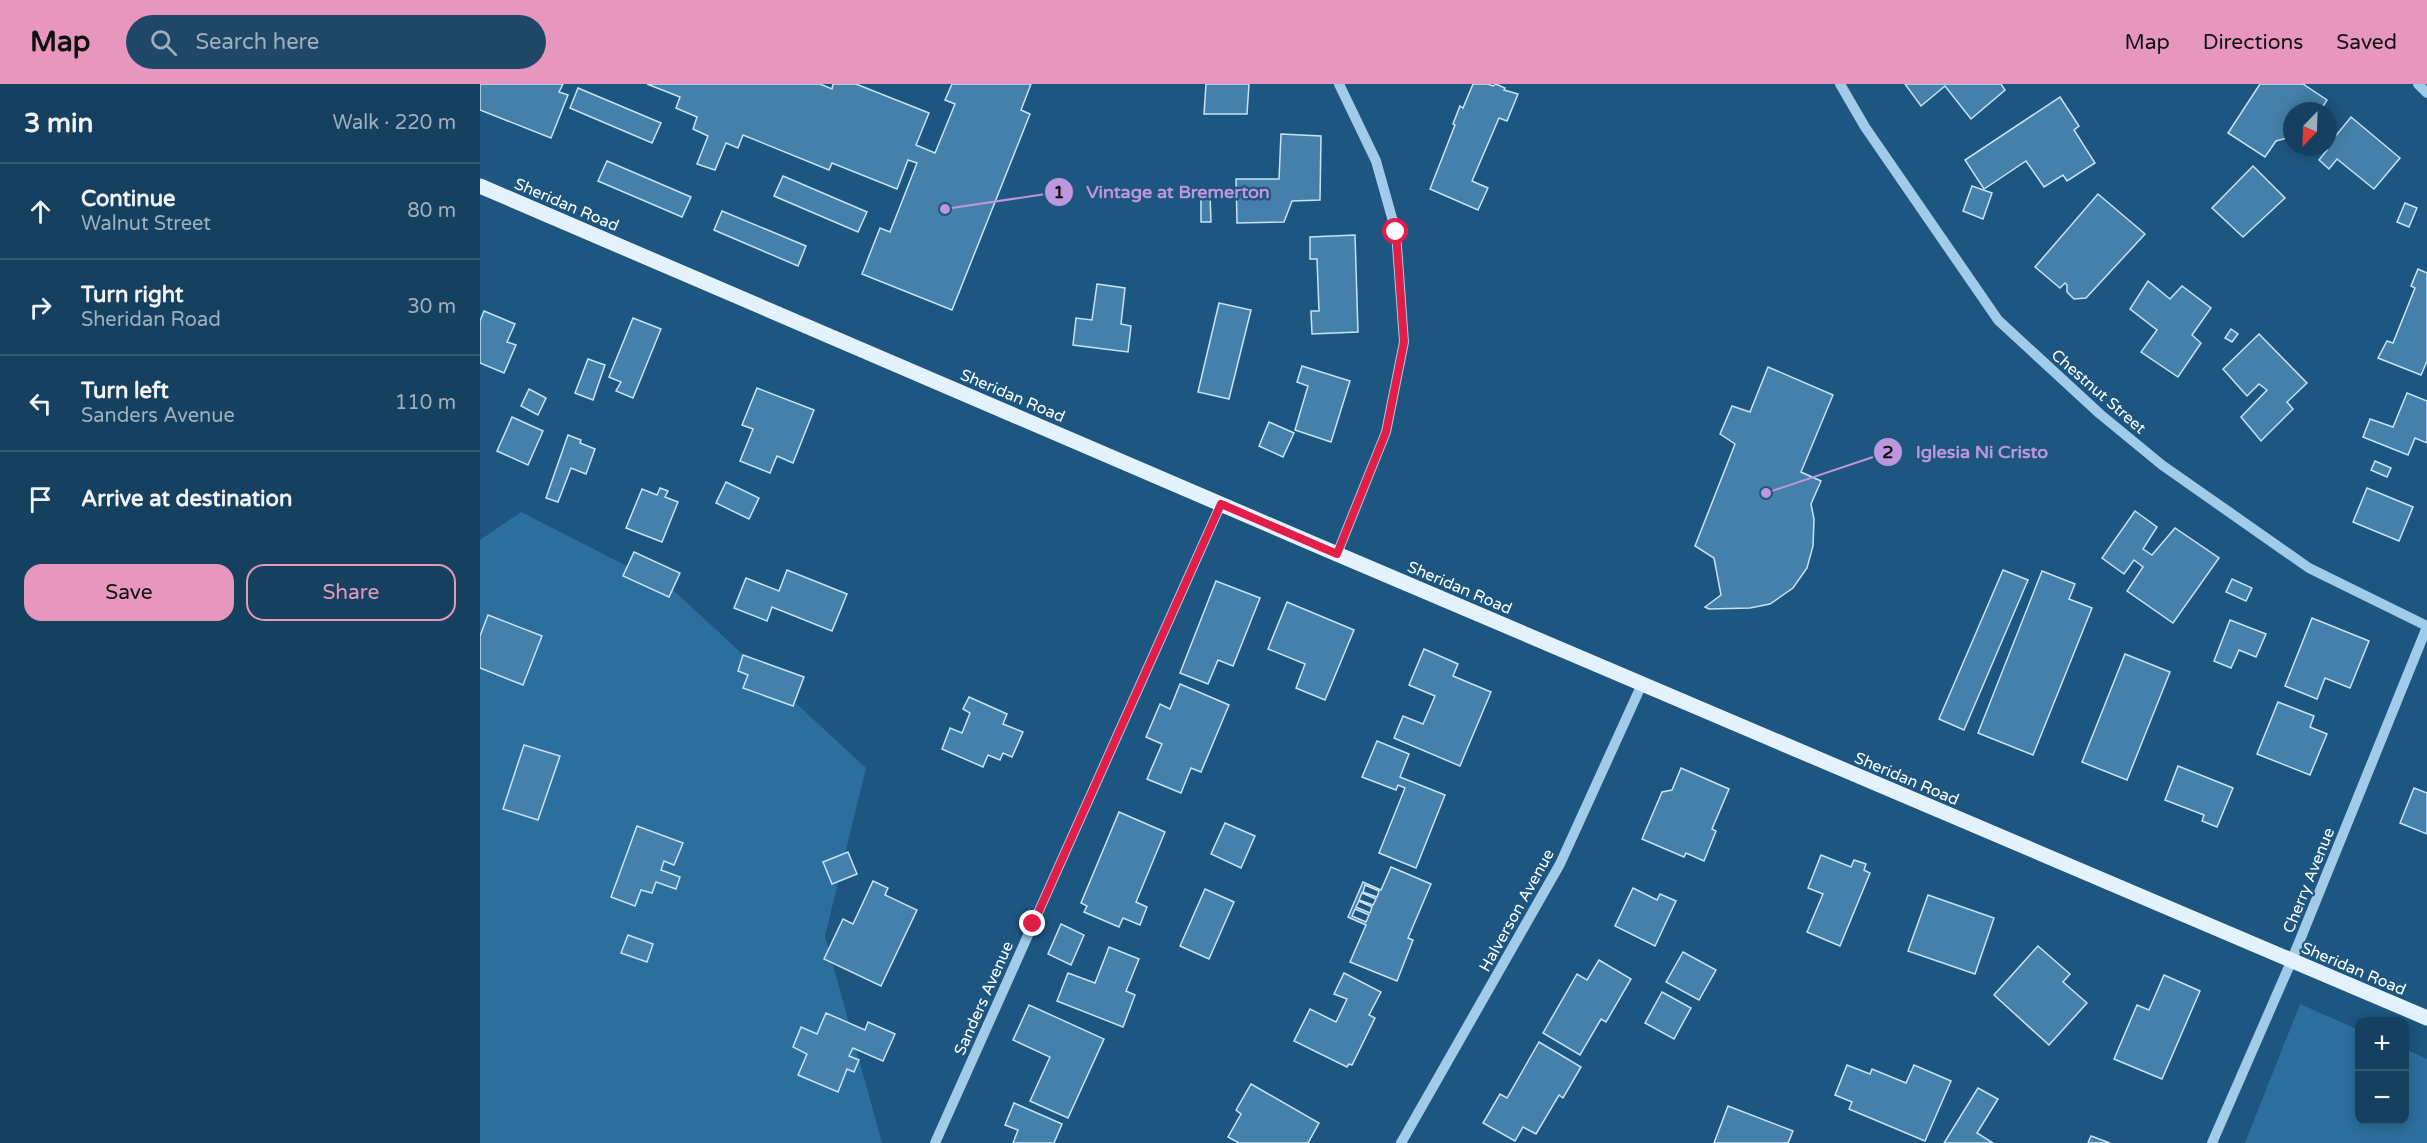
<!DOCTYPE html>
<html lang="en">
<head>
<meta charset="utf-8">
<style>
	body { margin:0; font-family:"Varela Round",sans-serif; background:#1f4766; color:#f1f3f6 }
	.controls { position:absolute; right:18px; bottom:18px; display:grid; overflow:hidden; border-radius:12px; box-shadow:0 3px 15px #0003 }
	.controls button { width:54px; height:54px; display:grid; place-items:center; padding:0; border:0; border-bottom:2px solid #355975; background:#164060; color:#f1f3f6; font:30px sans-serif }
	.compass { position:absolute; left:1803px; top:18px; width:54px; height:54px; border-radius:50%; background:#164060; box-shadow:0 3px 15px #0003; rotate:203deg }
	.stop { position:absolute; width:18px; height:18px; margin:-14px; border:4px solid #e11d48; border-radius:50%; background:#fff }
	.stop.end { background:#e11d48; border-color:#fff; box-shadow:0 2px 6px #0008 }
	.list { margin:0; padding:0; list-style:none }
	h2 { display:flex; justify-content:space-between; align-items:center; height:78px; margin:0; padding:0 24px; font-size:26px }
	h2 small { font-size:20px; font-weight:400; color:#9eafbd }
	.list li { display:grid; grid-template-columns:39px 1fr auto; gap:18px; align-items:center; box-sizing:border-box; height:96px; padding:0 24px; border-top:2px solid #355975 }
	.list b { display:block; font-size:22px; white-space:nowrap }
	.list p { margin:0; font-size:20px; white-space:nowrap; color:#9eafbd }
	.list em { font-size:20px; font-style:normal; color:#9eafbd }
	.actions { display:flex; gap:12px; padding:18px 24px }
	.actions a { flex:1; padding:14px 0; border:2px solid #e797bd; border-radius:18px; text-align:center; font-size:21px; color:#e797bd }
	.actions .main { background:#e797bd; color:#111 }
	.icon { flex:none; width:33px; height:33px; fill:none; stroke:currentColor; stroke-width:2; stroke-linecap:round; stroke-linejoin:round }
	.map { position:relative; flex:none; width:1947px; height:1059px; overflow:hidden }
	header { display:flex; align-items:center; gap:36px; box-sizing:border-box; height:84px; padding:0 30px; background:#e797bd; color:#111 }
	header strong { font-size:28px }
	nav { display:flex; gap:33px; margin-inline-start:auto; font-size:21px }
	.search { width:420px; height:54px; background:#1f4766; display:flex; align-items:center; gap:15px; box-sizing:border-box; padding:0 21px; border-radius:33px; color:#9eafbd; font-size:22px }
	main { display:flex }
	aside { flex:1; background:#164060 }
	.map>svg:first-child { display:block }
</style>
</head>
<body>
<header>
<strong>Map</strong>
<div class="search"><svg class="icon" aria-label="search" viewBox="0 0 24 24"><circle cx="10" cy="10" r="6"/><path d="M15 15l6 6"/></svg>Search here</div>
<nav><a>Map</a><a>Directions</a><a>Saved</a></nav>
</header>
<main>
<aside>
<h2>3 min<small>Walk · 220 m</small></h2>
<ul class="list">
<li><svg class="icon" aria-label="ahead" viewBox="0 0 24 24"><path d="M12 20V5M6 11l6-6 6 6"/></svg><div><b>Continue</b><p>Walnut Street</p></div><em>80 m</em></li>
<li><svg class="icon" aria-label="right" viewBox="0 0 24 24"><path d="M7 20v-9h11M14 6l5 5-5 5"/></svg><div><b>Turn right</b><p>Sheridan Road</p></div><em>30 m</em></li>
<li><svg class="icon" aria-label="left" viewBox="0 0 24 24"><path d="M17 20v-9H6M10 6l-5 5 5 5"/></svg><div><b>Turn left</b><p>Sanders Avenue</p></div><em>110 m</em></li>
<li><svg class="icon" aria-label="arrive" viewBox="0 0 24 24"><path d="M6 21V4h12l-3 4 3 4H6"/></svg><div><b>Arrive at destination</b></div></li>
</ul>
<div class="actions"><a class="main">Save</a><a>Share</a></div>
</aside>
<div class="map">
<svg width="1947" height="1059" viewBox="0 0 1947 1059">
	<rect width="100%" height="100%" fill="#1d5680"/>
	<!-- green -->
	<g fill="#2c6f9d">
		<path d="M41 428 192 505 386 684 345 852 402 1059H0V456Z"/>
		<path d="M1820 920 1879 946 1880 1036H1924L1925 965 1947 975V1059H1765Z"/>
	</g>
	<!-- building -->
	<g fill="#4580aa" stroke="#c6e3f7" stroke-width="1.5" fill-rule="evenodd">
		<path d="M0 0H83L79 8 88 11 71 54 0 26Z"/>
		<path d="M167 0H340L352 5 353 0H376L449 29 436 61 455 69 475 20 465 16 472 0H551L541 26 550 30 472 226 382 190 400 144 410 148 437 79 428 76 417 105 352 79 349 86 263 51 258 64 246 59 235 86 217 80 228 52 213 45 217 33 196 24 200 13Z"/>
		<path d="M726 0H769L767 30H724Z"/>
		<path d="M993 0H1008L1013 2 1016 0 1025 4 1024 6 1038 10 1027 37 1019 34 992 97 1008 104 998 126 950 105 975 41 973 40 980 22 983 24Z"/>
		<path d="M1425 0H1521L1525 6 1491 35 1465 2 1441 22Z"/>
		<path d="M1780 0H1823L1847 16 1840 27H1812V57L1807 54 1796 57 1785 73 1748 49Z"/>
		<path d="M98 4 181 39 172 59 90 24Z"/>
		<path d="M1580 13 1599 42 1594 46 1615 79 1587 97 1583 91 1564 103 1546 77 1504 105 1485 76Z"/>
		<path d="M1871 33 1920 74 1894 105 1857 75 1849 85 1839 76 1847 66 1845 65Z"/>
		<path d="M801 50 841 52 840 116 812 117 804 138 757 139 756 95H799Z"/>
		<path d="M127 77 211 113 202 133 118 97Z"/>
		<path d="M1773 82 1805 114 1763 153 1732 124Z"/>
		<path d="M303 92 387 128 378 148 294 112Z"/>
		<path d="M1492 102 1512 109 1503 135 1483 127Z"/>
		<path d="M1618 110 1665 150 1606 214 1594 215 1587 208V201L1585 199 1580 204 1555 183Z"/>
		<path d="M721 111H730L731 138H721Z"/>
		<path d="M1925 119 1937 124 1929 143 1917 138Z"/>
		<path d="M242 127 326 162 318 182 234 146Z"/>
		<path d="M875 151 878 248 832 250 831 227H839L837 175H830V153Z"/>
		<path d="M1938 185 1947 189V277L1941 291 1898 274 1907 257 1913 259 1935 204 1931 202Z"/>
		<path d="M1668 197 1690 215 1702 202 1731 224 1712 251 1721 259 1698 293 1661 268 1677 246 1650 225Z"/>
		<path d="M617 200 645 204 641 240 651 242 648 268 593 261 596 234 612 236Z"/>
		<path d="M739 219 771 226 749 315 718 308Z"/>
		<path d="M4 227 35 240 27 258 36 261 24 289 0 279V237Z"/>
		<path d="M153 234 181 245 153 314 136 307 141 298 129 293Z"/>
		<path d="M1751 245 1758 250 1752 258 1745 254Z"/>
		<path d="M1779 250 1827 299 1807 318 1813 325 1781 357 1761 333 1787 306 1779 300 1767 312 1743 285Z"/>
		<path d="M108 275 125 281 113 316 95 309Z"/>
		<path d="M822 282 870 297 851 358 815 346 828 302 817 298Z"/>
		<path d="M1288 283 1353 311 1321 388 1341 397 1331 420 1334 435 1333 462 1327 484 1313 504 1290 520 1270 524 1229 525 1225 523 1241 511 1234 474 1215 462 1255 360 1240 350 1252 322 1270 328Z"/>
		<path d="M277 304 334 326 313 379 297 372 290 389 260 377 273 345 262 341Z"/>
		<path d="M49 305 66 314 58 331 41 322Z"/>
		<path d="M1927 309 1947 317V359L1935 354 1928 371 1883 353 1890 335 1913 343Z"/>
		<path d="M32 333 63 347 48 381 17 367Z"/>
		<path d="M789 338 814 349 803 373 779 362Z"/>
		<path d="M88 351 101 356 100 359 115 365 106 390 91 384 78 418 66 414Z"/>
		<path d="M1895 377 1911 384 1907 393 1891 386Z"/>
		<path d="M246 398 279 414 269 435 236 419Z"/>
		<path d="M180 404 188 407 185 413 198 418 182 458 146 444 162 405 177 411Z"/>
		<path d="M1887 404 1933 423 1919 457 1873 438Z"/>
		<path d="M1655 427 1677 443 1663 465 1672 471 1695 444 1739 474 1693 539 1647 507 1663 483 1654 476 1644 490 1622 474Z"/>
		<path d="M154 468 200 489 189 513 143 492Z"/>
		<path d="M307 486 367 510 352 547 292 523 287 537 254 524 266 494 299 507Z"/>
		<path d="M1523 486 1548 496 1484 646 1459 635Z"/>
		<path d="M1562 487 1595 500 1589 515 1612 524 1553 671 1498 649Z"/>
		<path d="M1752 495 1772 504 1766 517 1746 508Z"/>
		<path d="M736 497 780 514 753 582 738 576 728 600 700 589Z"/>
		<path d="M807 518 874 546 845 616 816 604 825 580 788 565Z"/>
		<path d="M8 531 62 552 43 601 0 584V552Z"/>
		<path d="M1832 534 1889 557 1870 604 1845 594 1837 615 1805 602Z"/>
		<path d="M1750 536 1786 550 1776 573 1759 566 1751 584 1734 577Z"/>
		<path d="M944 565 978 580 973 592 1011 608 980 682 914 654 923 632 943 640 955 612 929 601Z"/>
		<path d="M1645 570 1690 588 1647 696 1602 678Z"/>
		<path d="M263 571 324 593 313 622 263 604 268 591 258 587Z"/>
		<path d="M700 600 749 621 721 688 711 684 701 709 667 695 682 660 666 653 680 620 690 625Z"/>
		<path d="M489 613 527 630 523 640 543 648 532 673 523 669 520 676 508 671 503 683 462 665 470 644 482 649 490 629 483 625Z"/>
		<path d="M1798 618 1834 632 1830 643 1847 650 1830 691 1777 670Z"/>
		<path d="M897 657 929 670 920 693 965 711 936 784 899 769 925 704 918 701 916 706 882 693Z"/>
		<path d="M44 661 80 672 58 736 23 725Z"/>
		<path d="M1698 682 1753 704 1737 743 1722 737 1724 731 1685 716Z"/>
		<path d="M1201 684 1249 705 1232 745 1236 747 1224 777 1206 769 1204 773 1162 755 1182 708 1192 706Z"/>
		<path d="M1934 704 1947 709V750L1920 739Z"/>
		<path d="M639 728 685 748 656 818 667 823 660 841 643 834 639 843 604 828 607 822 601 819Z"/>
		<path d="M745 739 775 752 761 784 731 770Z"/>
		<path d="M157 742 203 759 194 781 184 777 181 786 200 793 196 805 176 798 172 809 161 806 155 822 131 813Z"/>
		<path d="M368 768 377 790 352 800 343 778Z"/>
		<path d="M1341 771 1371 783 1374 776 1386 780 1384 786 1390 789 1360 862 1327 848 1343 810 1328 804Z"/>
		<path d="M911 783 951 800 928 854 933 856 917 897 870 878 886 841 868 833 883 798 901 806ZM885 801 899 807 897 813 883 808ZM882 809 896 815 893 821 879 816ZM879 817 892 823 890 829 876 823ZM875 825 889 831 886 838 872 832Z"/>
		<path d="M393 797 408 804 405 811 437 826 401 902 344 875 363 835 373 840Z"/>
		<path d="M1153 804 1177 816 1180 810 1196 817 1175 862 1135 842Z"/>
		<path d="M725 805 754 818 729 875 700 862Z"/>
		<path d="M1448 811 1514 834 1495 890 1428 867Z"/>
		<path d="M581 840 604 851 591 881 568 870Z"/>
		<path d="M148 851 173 860 167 878 141 869Z"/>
		<path d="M1558 862 1590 890 1583 898 1607 919 1569 961 1514 911Z"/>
		<path d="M629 863 659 875 646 907 655 911 643 943 577 917 588 889 615 899Z"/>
		<path d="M1203 868 1236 886 1219 916 1186 898Z"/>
		<path d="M1119 876 1151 895 1126 938 1121 935 1100 971 1063 949 1097 890 1107 896Z"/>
		<path d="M864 889 901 908 889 931 895 934 872 981 869 980 867 983 814 957 830 925 856 938 867 915 854 910Z"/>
		<path d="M1684 891 1720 907 1682 995 1634 975 1657 921 1669 926Z"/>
		<path d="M1182 908 1211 924 1194 955 1165 939Z"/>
		<path d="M549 921 624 955 588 1034 550 1017 570 973 533 956Z"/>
		<path d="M346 929 385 946 388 938 415 950 403 977 373 964 369 972 379 976 374 988 367 985 358 1008 318 991 327 970 313 963 321 943 337 950Z"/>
		<path d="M1059 958 1101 983 1083 1014 1079 1011 1056 1050 1043 1043 1035 1057 1003 1039 1020 1010 1027 1014Z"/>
		<path d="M1367 981 1390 990 1392 985 1426 999 1434 981 1471 997 1445 1057 1369 1025 1372 1018 1355 1011Z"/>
		<path d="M771 1000 839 1039 828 1059H759L748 1053 761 1030 756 1026Z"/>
		<path d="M1498 1004 1518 1015 1497 1049 1513 1059H1464Z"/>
		<path d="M534 1019 582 1040 574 1059H533L538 1046 525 1041Z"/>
		<path d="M1248 1022 1313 1047 1308 1059H1234Z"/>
		<path d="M1611 1052 1630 1059H1608Z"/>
	</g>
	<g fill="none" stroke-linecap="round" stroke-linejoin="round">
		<!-- minor -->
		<g stroke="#a1cce9" stroke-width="10">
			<path d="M1360 0 1385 43 1518 236 1620 330 1682 381 1829 484 1947 542"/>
			<path d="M1938 0 1947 9"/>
			<path d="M857 470 906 348 924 258 916 148 896 77 859 0"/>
			<path d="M455 1059 741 420"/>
			<path d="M921 1059 1080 780 1162 600"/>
			<path d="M1732 1059 1811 878 1947 543"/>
		</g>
		<!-- major -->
		<path stroke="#e4f2fe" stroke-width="15" d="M0 102 857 470 1947 934"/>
	</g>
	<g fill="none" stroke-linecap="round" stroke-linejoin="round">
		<!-- route -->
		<path stroke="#e11d48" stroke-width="8" d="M553 840 741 420 857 470 906 348 924 258 916 148"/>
	</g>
	<g text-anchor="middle" stroke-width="4.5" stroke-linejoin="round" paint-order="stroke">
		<!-- street labels -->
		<g font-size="16" fill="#fff" stroke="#1d5680">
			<text transform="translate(87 120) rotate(23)" y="6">Sheridan Road</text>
			<text transform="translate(1619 307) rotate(41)" y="6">Chestnut Street</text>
			<text transform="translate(533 311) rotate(23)" y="6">Sheridan Road</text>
			<text transform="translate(980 503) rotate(23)" y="6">Sheridan Road</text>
			<text transform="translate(1427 694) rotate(23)" y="6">Sheridan Road</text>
			<text transform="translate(1828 796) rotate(-68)" y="6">Cherry Avenue</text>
			<text transform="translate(1036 826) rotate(-61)" y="6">Halverson Avenue</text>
			<text transform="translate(1874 884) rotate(23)" y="6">Sheridan Road</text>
			<text transform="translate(503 914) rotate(-66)" y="6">Sanders Avenue</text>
		</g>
	</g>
	<!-- callouts -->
	<path fill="none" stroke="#bd96df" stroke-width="2" d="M465 125L579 108M1286 409L1408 368"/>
	<g fill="#bd96df" stroke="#1d5680" stroke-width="2">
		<circle cx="465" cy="125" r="6"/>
		<circle cx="1286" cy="409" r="6"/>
		<circle cx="579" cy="108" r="15"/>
		<circle cx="1408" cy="368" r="15"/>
	</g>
	<g font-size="18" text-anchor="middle" font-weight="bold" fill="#111">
		<text x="579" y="114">1</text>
		<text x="1408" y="374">2</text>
	</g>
	<g font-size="18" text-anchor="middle" font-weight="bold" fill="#bd96df" stroke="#1d5680" stroke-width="4.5" stroke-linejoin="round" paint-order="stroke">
		<text x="698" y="114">Vintage at Bremerton</text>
		<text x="1502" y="374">Iglesia Ni Cristo</text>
	</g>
</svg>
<div class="controls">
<button>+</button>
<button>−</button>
</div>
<svg class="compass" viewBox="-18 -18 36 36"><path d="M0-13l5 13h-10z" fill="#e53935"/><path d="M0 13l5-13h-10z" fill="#9eafbd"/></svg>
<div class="stop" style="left:916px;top:148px"></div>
<div class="stop end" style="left:553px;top:840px"></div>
</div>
</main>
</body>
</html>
